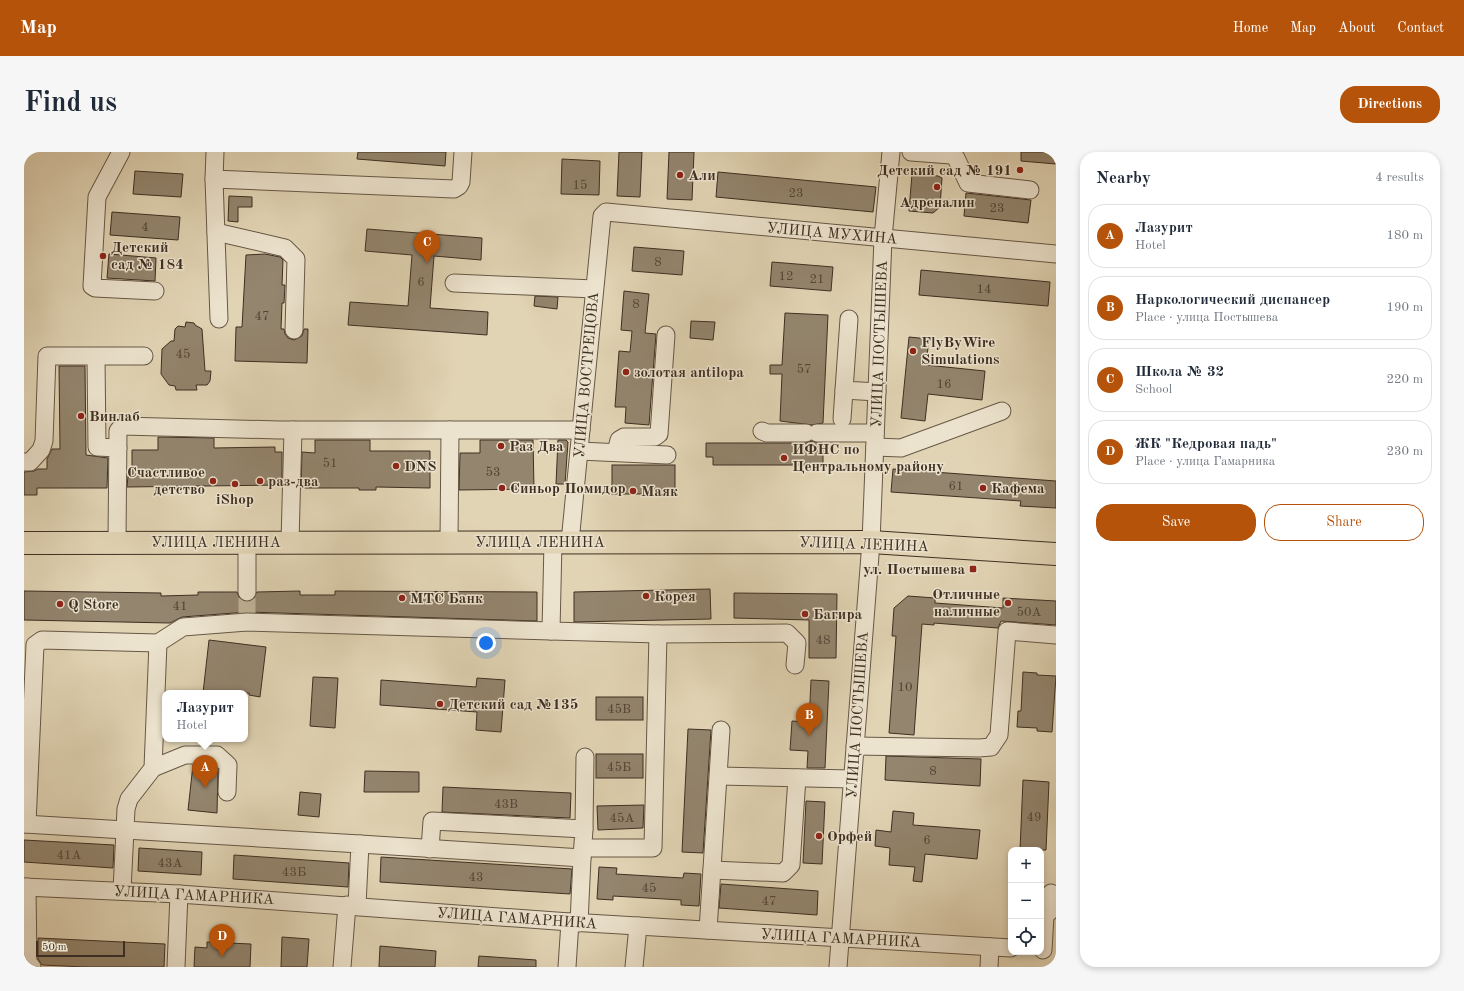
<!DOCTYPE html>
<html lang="en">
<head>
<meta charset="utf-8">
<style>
	body { margin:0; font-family:"Old Standard TT",serif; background:#f6f6f7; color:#1f2937 }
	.controls { position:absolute; right:12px; bottom:12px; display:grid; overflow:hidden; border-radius:8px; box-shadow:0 2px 6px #0003 }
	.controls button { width:36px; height:36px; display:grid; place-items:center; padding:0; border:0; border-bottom:1px solid #e0e1e3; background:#fff; color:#1f2937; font:20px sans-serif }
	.scale { position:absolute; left:12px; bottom:10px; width:89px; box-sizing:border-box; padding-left:4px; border:2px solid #3e2f22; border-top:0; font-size:11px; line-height:14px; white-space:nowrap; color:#3e2f22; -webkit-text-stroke:3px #ece3ce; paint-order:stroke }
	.you { position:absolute; left:462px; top:491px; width:14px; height:14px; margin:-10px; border:3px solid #fff; border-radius:50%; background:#1a73e8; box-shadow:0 0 0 6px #1a73e833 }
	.badge { display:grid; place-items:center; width:26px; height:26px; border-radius:50%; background:#b45309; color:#fff; font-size:13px; font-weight:700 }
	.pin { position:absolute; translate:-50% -33px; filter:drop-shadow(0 1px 2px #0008) }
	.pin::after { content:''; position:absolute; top:21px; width:14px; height:12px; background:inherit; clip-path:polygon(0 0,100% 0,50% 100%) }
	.popup { position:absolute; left:138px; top:538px; width:86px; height:52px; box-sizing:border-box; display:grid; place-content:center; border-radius:8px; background:#fff; filter:drop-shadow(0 1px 3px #0005); font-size:13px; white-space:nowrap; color:#747a83 }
	.popup b { font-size:15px; color:#1f2937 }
	.popup::after { content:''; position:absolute; left:50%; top:100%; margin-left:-8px; border:8px solid transparent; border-top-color:#fff }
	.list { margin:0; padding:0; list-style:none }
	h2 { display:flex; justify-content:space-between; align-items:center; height:52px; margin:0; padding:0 16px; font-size:17px }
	h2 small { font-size:13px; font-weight:400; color:#747a83 }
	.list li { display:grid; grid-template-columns:26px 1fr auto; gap:12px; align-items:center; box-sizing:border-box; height:64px; margin:0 8px 8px; padding:0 8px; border:1px solid #e0e1e3; border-radius:16px }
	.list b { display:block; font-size:15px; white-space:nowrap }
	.list p { margin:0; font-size:13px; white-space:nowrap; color:#747a83 }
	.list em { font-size:13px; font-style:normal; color:#747a83 }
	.actions { display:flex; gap:8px; padding:12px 16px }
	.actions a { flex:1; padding:9px 0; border:1px solid #b45309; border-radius:16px; text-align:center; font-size:14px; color:#b45309 }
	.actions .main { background:#b45309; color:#fff }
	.icon { flex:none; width:22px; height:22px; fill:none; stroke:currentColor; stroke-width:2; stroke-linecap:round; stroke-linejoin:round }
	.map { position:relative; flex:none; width:1032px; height:815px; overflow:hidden; border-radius:16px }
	header { display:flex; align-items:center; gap:24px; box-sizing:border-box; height:56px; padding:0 20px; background:#b45309; color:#fff }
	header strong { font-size:19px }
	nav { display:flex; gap:22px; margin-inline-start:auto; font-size:14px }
	.intro { display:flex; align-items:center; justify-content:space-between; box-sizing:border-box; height:96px; padding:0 24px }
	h1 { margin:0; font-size:28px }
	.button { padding:10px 18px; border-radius:16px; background:#b45309; color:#fff; font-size:14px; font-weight:700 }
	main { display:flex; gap:24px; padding:0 24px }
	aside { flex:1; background:#fff; border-radius:16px; box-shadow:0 2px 6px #0003 }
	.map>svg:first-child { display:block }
</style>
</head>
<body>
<header>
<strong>Map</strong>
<nav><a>Home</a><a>Map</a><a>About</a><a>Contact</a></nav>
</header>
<div class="intro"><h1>Find us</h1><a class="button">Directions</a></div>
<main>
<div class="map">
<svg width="1032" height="815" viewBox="0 0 1032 815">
	<rect width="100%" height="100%" fill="#e1d4b4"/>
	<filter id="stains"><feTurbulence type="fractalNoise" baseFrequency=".005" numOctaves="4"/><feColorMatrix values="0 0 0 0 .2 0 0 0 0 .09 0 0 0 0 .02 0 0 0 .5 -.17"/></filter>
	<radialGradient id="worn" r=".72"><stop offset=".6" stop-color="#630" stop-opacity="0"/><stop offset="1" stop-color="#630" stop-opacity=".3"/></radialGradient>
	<!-- building -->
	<g fill="#93856e" stroke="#3e2f22">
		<path d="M334 0H422L421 14 333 7Z"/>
		<path d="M595 0H618L616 45 593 44Z"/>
		<path d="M645 0H670L668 48 643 47Z"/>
		<path d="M997 0H1032V12L997 9Z"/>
		<path d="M538 7 576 9 575 43 537 42Z"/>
		<path d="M111 19 159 22 157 45 109 42Z"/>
		<path d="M694 20 852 35 849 60 692 45Z"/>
		<path d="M888 22 914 24 918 26 916 55 909 61 885 59Z"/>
		<path d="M942 41 1007 48 1004 71 940 64Z"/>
		<path d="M205 44 228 45V55H214V70L204 69Z"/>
		<path d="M88 60 156 65 154 88 86 83Z"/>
		<path d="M343 77 458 86 457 108 410 104 406 156 464 160 463 183 324 173 326 150 384 154 388 103 341 99Z"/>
		<path d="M610 95 660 99 658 123 608 119Z"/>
		<path d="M85 102 132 106 131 129 83 126Z"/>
		<path d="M241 102 256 105 259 108 258 133H261L260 151H258L257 177H260L261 182 264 186 270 188 278 184 280 177H284L283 211 211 209 212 175H218L222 103Z"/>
		<path d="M748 110 809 115 807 139 746 134Z"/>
		<path d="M897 118 1026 130 1024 154 895 143Z"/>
		<path d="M600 139 625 142 621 181 632 182 625 273 601 271 602 255H591L595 199 606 200 608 179 597 178Z"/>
		<path d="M511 144 534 145 533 157 510 154Z"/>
		<path d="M761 161 804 163 799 271 788 273 756 269 758 222H746V213H758Z"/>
		<path d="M667 169 691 170 689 188 666 186Z"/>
		<path d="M162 170 170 171 171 173 178 177 181 219H187L186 229 183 233H172L173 238H152L151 234 145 233 137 222 138 197 147 189H150L151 177 154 174 161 175Z"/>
		<path d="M885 185 905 187 902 213 961 219 958 248 904 242 901 269 877 266Z"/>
		<path d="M35 214H61L62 303 84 306 83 336H13V343H0V320L10 319 14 317H23V307L28 297H36Z"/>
		<path d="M134 285 190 286V296L251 295V300H258V333L103 335 104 324H108V298H134Z"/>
		<path d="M291 288H346V299H406V336L352 335V338H335V336H277L278 300 291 301Z"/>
		<path d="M456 288H509L510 337 435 338 436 301H456Z"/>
		<path d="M534 288H542L544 290 541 332H532Z"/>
		<path d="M788 289 799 291V313H689V305H682V291H782Z"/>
		<rect x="588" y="313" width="63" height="29"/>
		<path d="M869 317 1032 329V356L996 354 997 349 867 340Z"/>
		<path d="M686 437 687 467 550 470V440Z"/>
		<path d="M0 439 137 441V444L174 443V440H213L215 445 223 450 228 448 233 440 276 439V443H311V439L513 440V469L223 460 158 465 146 471 0 468Z"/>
		<path d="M710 441 813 442 812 506H785V468L710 466Z"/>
		<path d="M884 444 911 446V451L979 456V446L1032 449V473L977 469 974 476 910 471V473L898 472 890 583 865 581 872 484H868L870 456Z"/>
		<path d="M185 488 242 495 236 545 225 543V541H179Z"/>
		<path d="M999 520 1013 521V523L1032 524 1028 580 1013 579V576L993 575 994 559H997Z"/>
		<path d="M289 525 314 526 311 576 286 574Z"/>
		<path d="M453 526 481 528 477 580 452 578 453 560 356 553 357 528 452 535Z"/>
		<path d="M787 528 805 529 801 616H783L784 599 766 598 768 569 785 570Z"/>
		<rect x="572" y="545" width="47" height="23"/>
		<path d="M664 577 687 578 679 701 658 700Z"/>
		<rect x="572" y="602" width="47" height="24"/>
		<path d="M862 604 957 607 956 634 861 628Z"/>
		<path d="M169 613H189L194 617 193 661 164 658Z"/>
		<path d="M341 619 395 620V640H340Z"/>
		<path d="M999 628 1025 630 1022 698H996Z"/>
		<path d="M419 635 547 641 546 666 418 660Z"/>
		<path d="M276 640 297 642 295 665 274 663Z"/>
		<path d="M782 649 801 650 798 712 779 711Z"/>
		<path d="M620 653 619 676 574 678 573 654Z"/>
		<path d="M869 659 890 661 889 673 956 678 953 707 901 702 898 730 889 729 891 715 865 713 866 696 851 694 852 678 867 680Z"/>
		<path d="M0 688 90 693 89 716 0 710Z"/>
		<path d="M115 696 178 700 177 723 114 719Z"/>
		<path d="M210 703 325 711 324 735 209 727Z"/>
		<path d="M357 705 548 717 546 742 356 730Z"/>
		<path d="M575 715 593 716 592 722 659 726 660 721 677 722 675 754 657 753V748L589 744V748L573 747Z"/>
		<path d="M697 732 794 739 793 763 695 756Z"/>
		<path d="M258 785 285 787 283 815H257Z"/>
		<path d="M14 786 141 792 140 815H61L18 813 14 807Z"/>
		<path d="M183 790 227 792 226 815H170L171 795 183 796Z"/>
		<path d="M356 794 412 799 411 815H355Z"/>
		<path d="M455 804 512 808V815H454Z"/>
	</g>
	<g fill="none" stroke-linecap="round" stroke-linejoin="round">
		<!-- minor-tunnel -->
		<path stroke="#c0b397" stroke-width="17" stroke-dasharray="17 8" stroke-linecap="butt" d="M223 463V440"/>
		<defs>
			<g id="minor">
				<path d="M97 0 73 45 68 134 71 136 131 139"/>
				<path d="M191 0 190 27 430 37 435 34 437 30 439 0"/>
				<path d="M887 0 927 3 932 6 944 31 1006 38"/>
				<path d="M190 27 195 167"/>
				<path d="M192 80 261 96 272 107 270 178"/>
				<path d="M430 131 570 137"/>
				<path d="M825 167 820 238 853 240"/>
				<path d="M72 205 73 295 94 296"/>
				<path d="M818 267 820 238"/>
				<path d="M738 279 743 281H782"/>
				<path d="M793 281H851"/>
				<path d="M851 295 877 296 978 259"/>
				<path d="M555 299 643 303"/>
				<path d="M592 300 595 288 600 285H631L635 282 642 183"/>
				<path d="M0 310H6L17 298 20 289 23 204H120"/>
				<path d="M93 390 94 279 98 274 255 278H557"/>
				<path d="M266 390 269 278"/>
				<path d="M425 390 426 278"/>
				<path d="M546 390 578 64 582 60 1032 102"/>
				<path d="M223 391V440"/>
				<path d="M527 479 634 482 763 481 773 491 771 513"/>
				<path d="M134 491 129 616 105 647 102 657 101 678 336 692 333 753"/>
				<path d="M831 594 955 596 967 595 975 583 983 479 1032 483"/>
				<path d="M129 616 161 603H193L204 613 203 640"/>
				<path d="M695 624 828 627"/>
				<path d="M0 672 101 678 98 738"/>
				<path d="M3 672 11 493 18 488 134 491 159 475 223 470 527 479 529 390"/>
				<path d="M560 677 561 605"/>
				<path d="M336 692 558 706 555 771"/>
				<path d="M559 696H629L634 482"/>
				<path d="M406 697 408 669 560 677 558 706"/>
				<path d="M688 718 759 721 767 713 773 626"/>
				<path d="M0 735 155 742 546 770 987 796"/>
				<path d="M3 735 4 811 8 815"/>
				<path d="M684 778 697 578"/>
				<path d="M1019 798 1021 764 1026 759 1027 741"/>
				<path d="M152 815 155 742"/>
				<path d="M318 815 323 753"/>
				<path d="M543 815 546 770"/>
				<path d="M610 815 614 774"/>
				<path d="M814 815 847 390 859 86 867 0"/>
				<path d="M965 815 966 795"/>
			</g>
			<path id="major" d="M0 391 847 390 1032 402"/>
		</defs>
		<!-- minor casing -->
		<use href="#minor" stroke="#675846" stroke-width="19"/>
		<!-- major casing -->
		<use href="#major" stroke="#3e2f22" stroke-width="24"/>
		<!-- minor -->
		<use href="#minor" stroke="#ece3ce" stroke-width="17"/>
		<!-- major -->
		<use href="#major" stroke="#e1d4b4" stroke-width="22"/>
	</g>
	<!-- markers -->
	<g fill="#8f2418" stroke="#ece3ce" stroke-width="1.5">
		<circle cx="996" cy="18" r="4"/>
		<circle cx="656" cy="23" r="4"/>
		<circle cx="913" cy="35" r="4"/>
		<circle cx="79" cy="104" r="4"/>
		<circle cx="889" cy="199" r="4"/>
		<circle cx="602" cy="220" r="4"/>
		<circle cx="57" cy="264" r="4"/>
		<circle cx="477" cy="294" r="4"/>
		<circle cx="760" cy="306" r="4"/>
		<circle cx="372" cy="314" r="4"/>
		<circle cx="189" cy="329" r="4"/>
		<circle cx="236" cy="329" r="4"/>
		<circle cx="211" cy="332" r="4"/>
		<circle cx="478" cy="336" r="4"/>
		<circle cx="959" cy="336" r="4"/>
		<circle cx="609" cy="339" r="4"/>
		<rect x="945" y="413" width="8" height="8" rx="2"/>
		<circle cx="622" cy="444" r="4"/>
		<circle cx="378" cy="446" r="4"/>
		<circle cx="984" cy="451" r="4"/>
		<circle cx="36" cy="452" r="4"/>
		<circle cx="781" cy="462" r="4"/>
		<circle cx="416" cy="552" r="4"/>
		<circle cx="795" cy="684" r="4"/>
	</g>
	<g text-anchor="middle" stroke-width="3" stroke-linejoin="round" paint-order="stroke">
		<!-- number labels -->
		<g font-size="13" fill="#534435">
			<text x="556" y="37">15</text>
			<text x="772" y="45">23</text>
			<text x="973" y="60">23</text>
			<text x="121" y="79">4</text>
			<text x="634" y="114">8</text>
			<text x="762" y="128">12</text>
			<text x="793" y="131">21</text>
			<text x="397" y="134">6</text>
			<text x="960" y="141">14</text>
			<text x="612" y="156">8</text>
			<text x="238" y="168">47</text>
			<text x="159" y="206">45</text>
			<text x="780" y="221">57</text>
			<text x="920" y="236">16</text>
			<text x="306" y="315">51</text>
			<text x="469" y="324">53</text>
			<text x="932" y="338">61</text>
			<text x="156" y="458">41</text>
			<text x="1005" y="464">50А</text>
			<text x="799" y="492">48</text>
			<text x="881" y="539">10</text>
			<text x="595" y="561">45В</text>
			<text x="595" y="619">45Б</text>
			<text x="909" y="623">8</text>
			<text x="482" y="656">43В</text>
			<text x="1010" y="669">49</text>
			<text x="598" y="670">45А</text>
			<text x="903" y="692">6</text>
			<text x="45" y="707">41А</text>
			<text x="146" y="715">43А</text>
			<text x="270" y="724">43Б</text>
			<text x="452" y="729">43</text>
			<text x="625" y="740">45</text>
			<text x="745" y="753">47</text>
		</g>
		<!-- poi labels -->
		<g font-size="15" font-weight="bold" fill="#3e2f22" stroke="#ece3ce" text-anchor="start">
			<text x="988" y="23" text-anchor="end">Детский сад № 191</text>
			<text x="664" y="28">Али</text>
			<text x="913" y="55" text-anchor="middle">Адреналин</text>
			<text x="87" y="100">Детский<tspan x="87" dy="17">сад № 184</tspan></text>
			<text x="897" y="195">FlyByWire<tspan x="897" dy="17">Simulations</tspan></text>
			<text x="610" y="225">золотая antilopa</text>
			<text x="65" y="269">Винлаб</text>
			<text x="485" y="299">Раз Два</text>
			<text x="768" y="302">ИФНС по<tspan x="768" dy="17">Центральному району</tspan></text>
			<text x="380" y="319">DNS</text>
			<text x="181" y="325" text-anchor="end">Счастливое<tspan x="181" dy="17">детство</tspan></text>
			<text x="244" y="334">раз-два</text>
			<text x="486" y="341">Синьор Помидор</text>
			<text x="967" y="341">Кафема</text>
			<text x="617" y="344">Маяк</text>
			<text x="211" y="352" text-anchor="middle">iShop</text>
			<text x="941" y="422" text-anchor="end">ул. Постышева</text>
			<text x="976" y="447" text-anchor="end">Отличные<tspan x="976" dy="17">наличные</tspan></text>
			<text x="630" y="449">Корея</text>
			<text x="386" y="451">МТС Банк</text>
			<text x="44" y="457">Q Store</text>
			<text x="789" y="467">Багира</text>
			<text x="424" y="557">Детский сад №135</text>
			<text x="803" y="689">Орфей</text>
		</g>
		<!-- street labels -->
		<g font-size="15" fill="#3e2f22" stroke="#ece3ce">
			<text transform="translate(808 81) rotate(5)" y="5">УЛИЦА МУХИНА</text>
			<text transform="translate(855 192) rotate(-88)" y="5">УЛИЦА ПОСТЫШЕВА</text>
			<text transform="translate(562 223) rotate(-85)" y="5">УЛИЦА ВОСТРЕЦОВА</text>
			<text x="192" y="395">УЛИЦА ЛЕНИНА</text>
			<text x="516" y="395">УЛИЦА ЛЕНИНА</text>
			<text transform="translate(840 392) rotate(2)" y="5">УЛИЦА ЛЕНИНА</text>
			<text transform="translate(833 563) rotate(-86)" y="5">УЛИЦА ПОСТЫШЕВА</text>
			<text transform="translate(170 743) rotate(3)" y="5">УЛИЦА ГАМАРНИКА</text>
			<text transform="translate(493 766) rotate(4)" y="5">УЛИЦА ГАМАРНИКА</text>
			<text transform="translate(817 786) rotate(3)" y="5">УЛИЦА ГАМАРНИКА</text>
		</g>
	</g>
	<rect width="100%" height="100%" filter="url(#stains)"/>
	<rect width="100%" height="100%" fill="url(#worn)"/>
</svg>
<div class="controls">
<button>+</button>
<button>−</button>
<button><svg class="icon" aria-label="locate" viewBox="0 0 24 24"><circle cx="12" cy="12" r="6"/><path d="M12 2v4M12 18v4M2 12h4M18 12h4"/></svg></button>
</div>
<div class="scale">50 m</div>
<div class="you"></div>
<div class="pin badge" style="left:181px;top:636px">A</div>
<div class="popup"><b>Лазурит</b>Hotel</div>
<div class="pin badge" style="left:785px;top:584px">B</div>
<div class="pin badge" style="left:403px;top:111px">C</div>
<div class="pin badge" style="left:198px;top:805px">D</div>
</div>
<aside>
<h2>Nearby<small>4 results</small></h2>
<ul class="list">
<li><span class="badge">A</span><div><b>Лазурит</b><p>Hotel</p></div><em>180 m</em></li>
<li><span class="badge">B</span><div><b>Наркологический диспансер</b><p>Place · улица Постышева</p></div><em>190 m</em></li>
<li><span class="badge">C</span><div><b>Школа № 32</b><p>School</p></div><em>220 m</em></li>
<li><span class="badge">D</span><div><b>ЖК &quot;Кедровая падь&quot;</b><p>Place · улица Гамарника</p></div><em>230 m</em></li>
</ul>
<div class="actions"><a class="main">Save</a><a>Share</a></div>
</aside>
</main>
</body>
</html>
